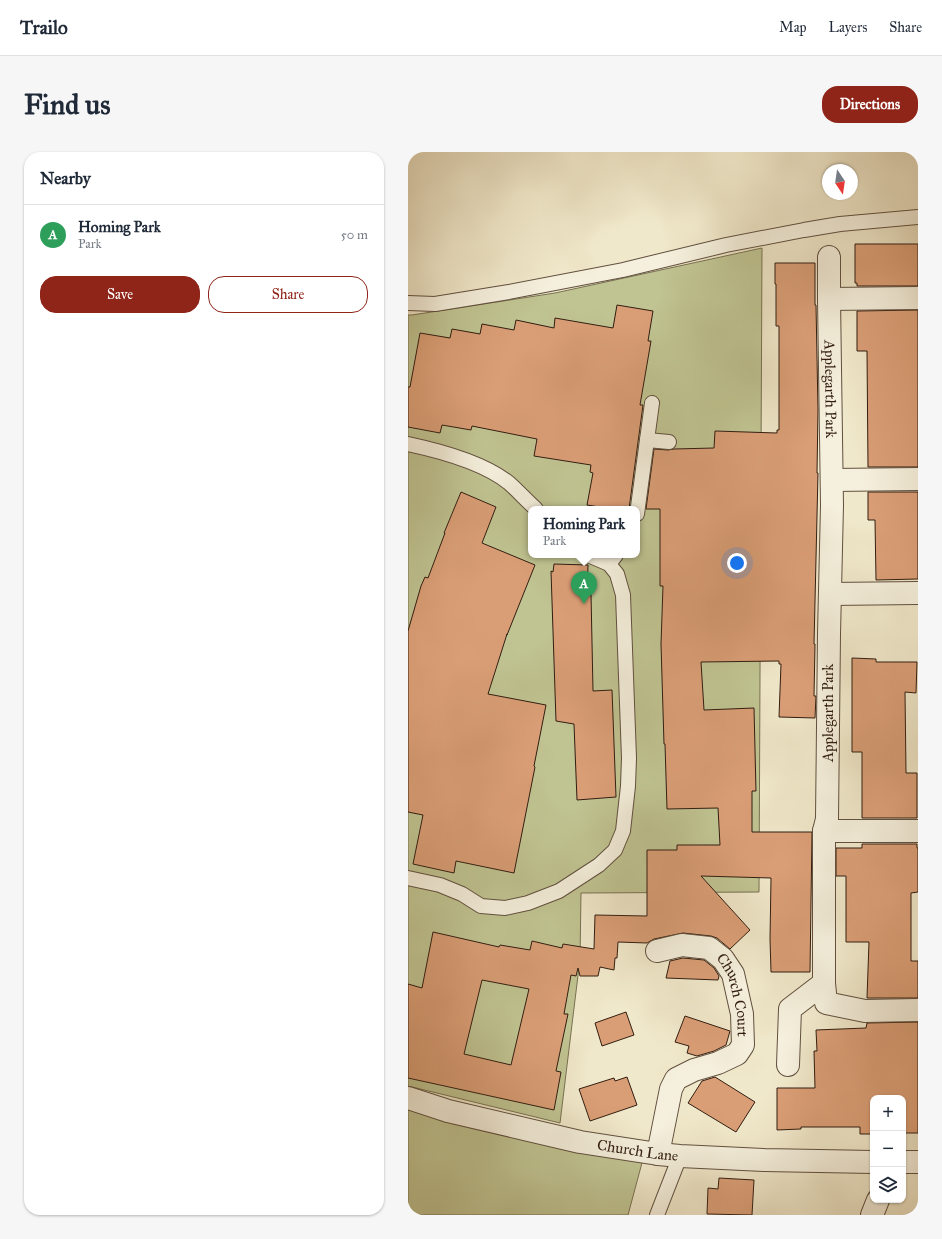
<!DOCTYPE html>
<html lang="en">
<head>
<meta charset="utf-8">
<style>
	body { margin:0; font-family:"IM FELL Great Primer",serif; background:#f6f6f7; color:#1f2937 }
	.controls { position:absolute; right:12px; bottom:12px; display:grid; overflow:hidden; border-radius:8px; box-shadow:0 1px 3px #0004 }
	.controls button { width:36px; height:36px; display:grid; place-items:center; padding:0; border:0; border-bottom:1px solid #e0e1e3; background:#fff; color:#1f2937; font:20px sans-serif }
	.compass { position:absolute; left:414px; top:12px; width:36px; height:36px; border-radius:50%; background:#fff; box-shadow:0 1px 3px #0004; rotate:167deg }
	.you { position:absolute; left:329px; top:411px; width:14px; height:14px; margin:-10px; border:3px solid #fff; border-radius:50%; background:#1a73e8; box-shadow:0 0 0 6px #1a73e833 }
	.badge { display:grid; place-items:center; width:26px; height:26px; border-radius:50%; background:#8f2418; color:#fff; font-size:13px; font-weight:700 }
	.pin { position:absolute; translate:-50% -33px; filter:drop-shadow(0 1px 2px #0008) }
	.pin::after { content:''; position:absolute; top:21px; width:14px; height:12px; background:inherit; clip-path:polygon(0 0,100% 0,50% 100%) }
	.popup { position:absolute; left:120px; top:354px; width:112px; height:52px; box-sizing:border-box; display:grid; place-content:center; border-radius:8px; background:#fff; filter:drop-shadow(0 1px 3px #0005); font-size:13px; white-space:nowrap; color:#747a83 }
	.popup b { font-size:15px; color:#1f2937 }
	.popup::after { content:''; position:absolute; left:50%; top:100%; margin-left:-8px; border:8px solid transparent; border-top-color:#fff }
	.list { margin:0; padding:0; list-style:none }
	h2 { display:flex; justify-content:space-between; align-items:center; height:52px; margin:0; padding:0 16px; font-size:17px }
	h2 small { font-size:13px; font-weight:400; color:#747a83 }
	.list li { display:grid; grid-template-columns:26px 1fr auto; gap:12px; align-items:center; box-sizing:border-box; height:60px; padding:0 16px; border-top:1px solid #e0e1e3 }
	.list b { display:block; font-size:15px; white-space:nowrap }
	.list p { margin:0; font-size:13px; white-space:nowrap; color:#747a83 }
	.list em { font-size:13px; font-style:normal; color:#747a83 }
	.actions { display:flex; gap:8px; padding:12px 16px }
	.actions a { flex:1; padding:9px 0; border:1px solid #8f2418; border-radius:16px; text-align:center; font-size:14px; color:#8f2418 }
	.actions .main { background:#8f2418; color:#fff }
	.icon { flex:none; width:22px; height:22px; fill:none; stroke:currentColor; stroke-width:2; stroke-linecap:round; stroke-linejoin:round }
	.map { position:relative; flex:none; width:510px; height:1063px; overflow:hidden; border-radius:16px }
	header { display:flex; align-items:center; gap:24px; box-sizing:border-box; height:56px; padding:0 20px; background:#fff; border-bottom:1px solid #e0e1e3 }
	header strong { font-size:19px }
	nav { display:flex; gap:22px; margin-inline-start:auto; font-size:14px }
	.intro { display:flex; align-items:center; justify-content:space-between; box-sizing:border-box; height:96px; padding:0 24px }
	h1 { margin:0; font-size:28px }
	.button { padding:10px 18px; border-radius:16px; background:#8f2418; color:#fff; font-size:14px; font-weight:700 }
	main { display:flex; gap:24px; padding:0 24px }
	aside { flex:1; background:#fff; border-radius:16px; box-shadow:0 1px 3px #0004 }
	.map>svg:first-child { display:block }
</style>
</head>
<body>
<header>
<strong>Trailo</strong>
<nav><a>Map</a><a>Layers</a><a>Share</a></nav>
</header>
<div class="intro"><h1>Find us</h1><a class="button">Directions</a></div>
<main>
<aside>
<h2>Nearby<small></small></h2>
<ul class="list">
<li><span class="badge" style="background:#2e9e5b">A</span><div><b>Homing Park</b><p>Park</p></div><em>50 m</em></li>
</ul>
<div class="actions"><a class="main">Save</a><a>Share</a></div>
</aside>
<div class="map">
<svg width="510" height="1063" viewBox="0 0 510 1063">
	<rect width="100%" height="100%" fill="#f0e8ca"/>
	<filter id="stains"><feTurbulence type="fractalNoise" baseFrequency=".005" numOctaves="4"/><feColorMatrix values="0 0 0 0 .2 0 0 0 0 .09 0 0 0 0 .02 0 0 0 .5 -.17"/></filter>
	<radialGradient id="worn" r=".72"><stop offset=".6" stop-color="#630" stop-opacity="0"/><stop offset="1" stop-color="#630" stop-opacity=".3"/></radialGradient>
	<!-- green -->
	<g fill="#c0c492" stroke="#787052" fill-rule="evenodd">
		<path d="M354 96 351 740 173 741 172 807 152 971 0 934V163H4L147 141ZM123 357H229V403H123Z"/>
		<path d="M0 953 235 1007 220 1063H0Z"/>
	</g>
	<!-- building -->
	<g fill="#da9e76" stroke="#311d11" fill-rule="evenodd">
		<path d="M447 92H510V134H449V131H447Z"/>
		<path d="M367 111H407V153H408L410 258 409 321H410L406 492H407L406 544H408L407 566 371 565 373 512H371V509L293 510 296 558 346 556 348 639H344V680H404L402 820H363L362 787 363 726 293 724 342 778 322 797 309 786 303 784 275 781 246 787 239 791 210 790 209 806H207L206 818 192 815 190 824H172L170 816 168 824 163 823 156 862H160L148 919 153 920 146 958 0 926V832L14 836 25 780 91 795 92 793 122 798 124 789 154 796 155 792 186 797 187 763 239 764V698H269V693H312L310 656 259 657 257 592H256L253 492 255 434H252V357H238L246 297 260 298 266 297 306 296 307 279 369 281V278H371V174H368V132H367ZM74 828 121 837 103 913 56 902Z"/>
		<path d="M209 153 245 159 240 189H243L232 253H235L221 357H204L179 353 185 321 182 320 183 313 126 304 129 287 64 274 63 278 34 273 32 281 0 275V235H2L12 181 42 186 44 177 72 182 74 172 106 178 108 168 146 176 147 166 205 176Z"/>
		<path d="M510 158V315H460L459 199H449V159Z"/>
		<path d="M53 340 88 355 74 391 127 413 99 483V482L80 542 138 553 126 614 127 615 106 721 48 709 46 721 5 712 15 663 0 660V479L13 434 17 425 20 426 37 381H36Z"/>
		<path d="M460 340H510V427L468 428 467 368H460Z"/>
		<path d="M146 412 180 413 179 442H183L185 539 204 538 208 645 169 648 166 572 148 569 143 419 145 420Z"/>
		<path d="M444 506 468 507V510H509L508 541 497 540 498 621H509V666H454V600H444Z"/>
		<path d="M454 692H509V696H510V740L503 741V809H510V846H459L461 790H438V724H428V696H454Z"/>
		<path d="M275 806 296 808 306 816 311 824 310 828 258 826 262 809Z"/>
		<path d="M218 860 226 883 194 894 187 871Z"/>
		<path d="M277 864 322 879 318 893 306 899 289 904 279 901 281 894 267 890Z"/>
		<path d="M510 870V981H495V946H465V982H452V975H393V977L369 978V936H407L406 899H409L408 878 458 876 459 871Z"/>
		<path d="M219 925 229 953 182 969 171 937 206 926 207 929Z"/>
		<path d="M307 925 347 950 328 980 280 951 294 929Z"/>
		<path d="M311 1026 346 1028 344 1063 299 1062 300 1036 310 1037Z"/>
	</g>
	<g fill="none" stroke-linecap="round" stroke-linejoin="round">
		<defs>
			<g id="service">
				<path d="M0 151 27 152 101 140 215 118 318 93 396 78 432 72 510 65"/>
				<path d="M239 288 261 290"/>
				<path d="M0 292C33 299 75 310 101 331 110 339 119 349 128 357"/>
				<path d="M229 362 244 251"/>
				<path d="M201 412 208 403"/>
				<path d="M0 726 32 733 54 742 73 754 97 756 120 751 151 739 191 713 207 698 215 679 220 634 221 606 215 443 209 422 201 412 180 403"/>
				<path d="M249 1063 272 1004"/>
			</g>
			<g id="minor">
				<path id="s1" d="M421 105V147L424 353 421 482 419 667 416 679V831L418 851 457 859 510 858"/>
				<path d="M421 147 510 146"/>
				<path d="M424 328 510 327"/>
				<path d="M422 442 510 441"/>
				<path d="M416 679H510"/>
				<path id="s2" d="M249 799 274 793 301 796 315 807 325 822 334 862 335 893 329 902 310 911 286 918 268 927 263 937 250 1002"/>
				<path d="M380 913 382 857 416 831"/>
				<path id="s3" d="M0 946 40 959 172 990 250 1002 272 1004 356 1008 465 1010"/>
				<path d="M495 1010H510"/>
				<path d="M464 1063 470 1048"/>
			</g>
		</defs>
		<!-- service casing -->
		<use href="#service" stroke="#61503f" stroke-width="16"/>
		<!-- minor casing -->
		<use href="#minor" stroke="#61503f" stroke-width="24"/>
		<!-- service -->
		<use href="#service" stroke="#f5f0dd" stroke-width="14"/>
		<!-- minor -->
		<use href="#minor" stroke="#f5f0dd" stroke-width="22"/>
	</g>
	<g text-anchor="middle" stroke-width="3" stroke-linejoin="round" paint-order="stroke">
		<!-- street labels -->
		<g font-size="15" fill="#311d11" stroke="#f5f0dd">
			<text dy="5" stroke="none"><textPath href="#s1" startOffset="132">Applegarth Park</textPath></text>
			<text transform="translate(420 561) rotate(-90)" y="5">Applegarth Park</text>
			<text dy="5" stroke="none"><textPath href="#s2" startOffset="109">Church Court</textPath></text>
			<text dy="5" stroke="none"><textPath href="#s3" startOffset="236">Church Lane</textPath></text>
		</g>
	</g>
	<rect width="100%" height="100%" filter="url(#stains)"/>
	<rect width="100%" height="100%" fill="url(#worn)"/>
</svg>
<div class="controls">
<button>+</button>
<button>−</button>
<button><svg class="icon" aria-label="layers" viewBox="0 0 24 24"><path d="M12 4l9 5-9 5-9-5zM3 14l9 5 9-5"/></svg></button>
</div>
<svg class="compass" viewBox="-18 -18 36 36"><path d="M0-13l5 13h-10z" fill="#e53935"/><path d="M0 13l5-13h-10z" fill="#747a83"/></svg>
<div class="you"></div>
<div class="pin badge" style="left:176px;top:452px;background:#2e9e5b">A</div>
<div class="popup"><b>Homing Park</b>Park</div>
</div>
</main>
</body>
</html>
